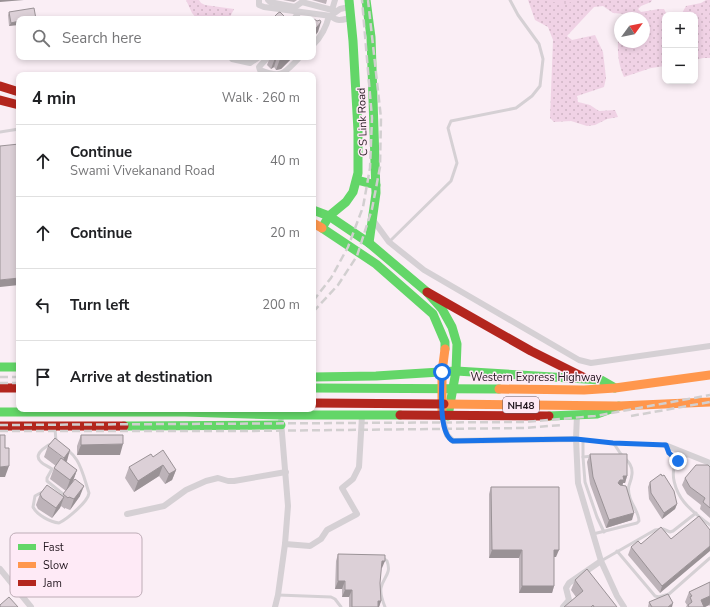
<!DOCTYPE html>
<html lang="en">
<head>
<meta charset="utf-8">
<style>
	body { margin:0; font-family:"Nunito Sans",sans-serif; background:#f6f6f6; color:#202124 }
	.controls { position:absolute; right:12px; top:12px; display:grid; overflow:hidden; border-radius:8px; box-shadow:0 2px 6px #0003 }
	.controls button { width:36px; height:36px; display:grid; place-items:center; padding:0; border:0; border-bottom:1px solid #e0e0e0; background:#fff; color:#202124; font:20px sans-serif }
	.compass { position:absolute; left:614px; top:12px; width:36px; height:36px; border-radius:50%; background:#fff; box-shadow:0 2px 6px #0003; rotate:57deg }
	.stop { position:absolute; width:12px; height:12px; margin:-9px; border:3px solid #1a73e8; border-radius:50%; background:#fff }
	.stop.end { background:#1a73e8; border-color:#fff; box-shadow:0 1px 4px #0008 }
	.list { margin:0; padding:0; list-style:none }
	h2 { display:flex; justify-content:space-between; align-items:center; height:52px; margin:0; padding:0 16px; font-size:17px }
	h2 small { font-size:13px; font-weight:400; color:#757577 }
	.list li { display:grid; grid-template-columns:26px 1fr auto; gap:12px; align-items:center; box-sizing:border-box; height:72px; padding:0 16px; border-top:1px solid #e0e0e0 }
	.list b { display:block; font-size:15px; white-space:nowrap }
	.list p { margin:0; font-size:13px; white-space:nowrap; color:#757577 }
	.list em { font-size:13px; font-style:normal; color:#757577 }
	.icon { flex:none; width:22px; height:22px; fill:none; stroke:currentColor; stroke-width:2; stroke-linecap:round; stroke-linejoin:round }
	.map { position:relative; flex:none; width:710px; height:607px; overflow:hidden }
	.search { position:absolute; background:#fff; box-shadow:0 2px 6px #0003; left:16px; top:16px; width:300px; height:44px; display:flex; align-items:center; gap:10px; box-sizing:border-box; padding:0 14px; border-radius:8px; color:#757577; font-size:15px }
	.panel { position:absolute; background:#fff; box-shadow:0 2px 6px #0003; left:16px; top:72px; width:300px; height:340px; border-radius:8px }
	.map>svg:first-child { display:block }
</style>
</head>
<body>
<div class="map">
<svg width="710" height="607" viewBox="0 0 710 607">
	<defs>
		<pattern id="grass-dots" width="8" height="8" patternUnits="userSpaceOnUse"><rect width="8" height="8" fill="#f0d2e5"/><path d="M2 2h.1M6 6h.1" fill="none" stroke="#ceb4c4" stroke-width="1.8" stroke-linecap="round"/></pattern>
		<pattern id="wetland-marsh" width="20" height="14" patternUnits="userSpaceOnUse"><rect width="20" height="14" fill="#f0d2e5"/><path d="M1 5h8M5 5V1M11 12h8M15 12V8" fill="none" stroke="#ceb4c4"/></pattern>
	</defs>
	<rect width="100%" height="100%" fill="#faeef5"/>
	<!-- grass -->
	<g fill="url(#grass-dots)">
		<path d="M186 0H199L201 3 205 5 234 9 229 19H197L192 13Z"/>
		<path d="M528 0H652L651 2 641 6 638 9 641 12 659 9H664L667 15H665V66L651 68 624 77C617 62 617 46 619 30L620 42H644V18H639L625 14 613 13 603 6 594 7 567 36 572 40 595 35 603 52 606 78 604 87 577 96 578 102 590 105 599 111 615 110 618 117 607 119 595 125 587 126 571 121 554 122 550 118 553 40 548 27 535 20Z"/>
		<path d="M706 0H710V58H703L695 60V15H681L686 6 701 3Z"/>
	</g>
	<!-- wetland -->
	<path fill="url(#wetland-marsh)" d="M539 0H576L566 4Z"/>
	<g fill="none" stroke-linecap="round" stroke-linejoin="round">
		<!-- lane -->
		<g stroke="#d5d0d4" stroke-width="3">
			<path d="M0 132 19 129"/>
			<path d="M389 242 451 181 457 163 448 128 451 121 516 108 532 96 540 86 543 59 539 44 518 15 510 0"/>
			<path d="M55 427 56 442"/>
			<path d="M576 439 613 443 665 445 669 453 678 461"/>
			<path d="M583 440V457"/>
			<path d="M56 442C80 455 81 468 89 493 88 502 67 519 59 523 50 522 37 515 33 507L35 496C47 489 48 491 58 500H59L63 494 47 481V478L52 469C48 466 44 465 41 462 31 453 50 444 56 442Z"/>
			<path d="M689 455C686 457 680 458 678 461 668 472 676 492 684 502 691 511 701 518 710 525"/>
			<path d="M593 456 583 457 585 482 597 517 604 532"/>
			<path d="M593 534 637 523 639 521C639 513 632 505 630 498 626 484 631 485 632 474 633 464 626 460 620 453 618 450 616 446 613 443"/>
			<path d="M617 551 655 596 659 597 669 594 710 558"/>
			<path d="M383 558 387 561C392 574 383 577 381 588 380 594 383 602 385 607"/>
			<path d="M601 561 655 530 663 529 670 532 673 531 696 513"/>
			<path d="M278 595 331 597 335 599 341 607"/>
		</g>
		<!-- street -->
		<g stroke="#d5d0d4" stroke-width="6">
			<path d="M259 0V5L264 7 331 16C337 22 342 20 350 18"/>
			<path d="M268 0 270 2 295 7 302 2 336 11"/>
			<path d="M332 10 335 0"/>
			<path d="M333 14 340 9 349 7"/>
			<path d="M294 19 299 12"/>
			<path d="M313 45C322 36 326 28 329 16"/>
			<path d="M231 57 232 59 250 63 259 57"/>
			<path d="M268 57 259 67 260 70C283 79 284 73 300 57"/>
			<path d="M373 220 389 242 424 270 579 360 591 363 710 346"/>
			<path d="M577 415 576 439 578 483 601 561 617 596 624 607"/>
			<path d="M442 416 447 435 453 441 576 439"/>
			<path d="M665 445 710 463"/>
			<path d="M127 514 164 506 186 490 206 481 218 478 228 481H234L286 472"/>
			<path d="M285 544 310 546 321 539 327 530 357 514 342 488 353 479 359 467 362 416"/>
			<path d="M0 569 31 607"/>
			<path d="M275 607 278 595 285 544 288 506 281 421"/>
			<path d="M563 607 569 600 566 588 569 583 601 561"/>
		</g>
		<!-- fast -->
		<g stroke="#63d668" stroke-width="9">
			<path d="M349 0 353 41 358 131V173L353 192 346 202 329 216 322 228 376 264 433 314 445 342V349"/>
			<path d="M366 0 371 37 376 193 369 243"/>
			<path d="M357 180 376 185"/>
			<path d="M313 210 329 216"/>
			<path d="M329 216 369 243 427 292 442 309 452 327 457 344 456 371 448 416"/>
			<path d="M0 367H19"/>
			<path d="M313 377 376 376 456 371 601 380 615 388"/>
			<path d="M313 388 499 389"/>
			<path d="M0 412H185L281 415H400"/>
			<path d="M549 416 597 414 619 406"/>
			<path d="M124 426 281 425"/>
		</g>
		<!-- slow -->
		<g stroke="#ff974d" stroke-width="9">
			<path d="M313 223 322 228"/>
			<path d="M499 389 584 390 615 388 710 375"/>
			<path d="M444 404 619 406 710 402"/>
			<path d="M442 416V372L445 349"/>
		</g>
		<!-- jam -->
		<g stroke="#b3261e" stroke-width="9">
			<path d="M0 86 19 92"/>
			<path d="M0 100 19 105"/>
			<path d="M427 292 531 351 583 377"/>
			<path d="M0 388H19"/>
			<path d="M313 403 444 404"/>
			<path d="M400 415 549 416"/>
			<path d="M0 426H124"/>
		</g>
		<!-- rail -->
		<g stroke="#d2cfd0" stroke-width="2.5" stroke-dasharray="8 4" stroke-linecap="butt">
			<path d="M313 301 331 278 348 247 363 207 370 168 372 118 362 0"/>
			<path d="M313 312 338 285 357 256 372 209 380 167 381 118 368 0"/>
			<path d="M0 377H19"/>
			<path d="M0 383H19"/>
			<path d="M631 416 710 402"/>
			<path d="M0 425 524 422 595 416 710 395"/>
			<path d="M0 431H247L524 428 562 425"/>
		</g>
	</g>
	<!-- wall -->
	<g fill="#bdb3b9">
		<path d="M283 0H297L294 2Z"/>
		<path d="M312 0H327L326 4Z"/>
		<path d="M9 12 36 19 9 26 8 15Z"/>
		<path d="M270 57H293L281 69 276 70 274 67 271 69 267 65Z"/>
		<path d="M81 435 120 455H77V446Z"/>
		<path d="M48 446 67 461 66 462 77 470 73 481 80 496 70 510 65 508V509L61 506 52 518 38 509 36 505 40 494 63 496 66 491 50 479 54 468 56 466 44 457Z"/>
		<path d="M590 454 627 476 625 483H623L622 486 632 520 606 528 590 484 587 462Z"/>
		<path d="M153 457 176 470 172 480 165 484 159 476 134 492 125 478 129 467Z"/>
		<path d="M710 467V518L700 509 701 505 687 494 682 485 685 478Z"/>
		<path d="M662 476 677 504 675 509 662 519 649 499 648 487 650 482Z"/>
		<path d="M491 487 556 557H554V586L552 593H519V558H489V494Z"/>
		<path d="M710 530 660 593 628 555 631 547 641 544 671 539Z"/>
		<path d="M338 554 382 568H381L380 583 381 601 379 607H349V597H342V589H335L336 561Z"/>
		<path d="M575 580 617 607H564L576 597 571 590Z"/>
		<path d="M710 582V606L709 605 705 607H686L687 605 685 602 689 592Z"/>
		<path d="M649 602 672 607H648Z"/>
	</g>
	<!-- shaded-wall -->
	<g fill="#9a9296">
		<path d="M0 0H24L0 2Z"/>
		<path d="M19 21V25L9 26 11 23Z"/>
		<path d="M321 22 318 32 313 38V32Z"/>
		<path d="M276 57H277L274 67 271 69 275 58Z"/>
		<path d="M286 57H293L281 69 276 70 280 59Z"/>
		<path d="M19 278V285L0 287V280Z"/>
		<path d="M123 444 120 455H77L81 445Z"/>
		<path d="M70 450 67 461 60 469 64 458Z"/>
		<path d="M163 465 159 476 134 492 138 481Z"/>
		<path d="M9 466 5 477H0V467Z"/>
		<path d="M77 470 73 481 66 491 70 480Z"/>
		<path d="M176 470 172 480 165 484 169 474Z"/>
		<path d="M623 476H627L625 483H623L622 487H617L618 483Z"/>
		<path d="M84 486 80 496 70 510 74 499Z"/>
		<path d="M64 497 60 508 52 518 56 508Z"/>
		<path d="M677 504 675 509 662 519 664 513Z"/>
		<path d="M634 513 632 520 606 528 609 520Z"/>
		<path d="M710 546V551L660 593 662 586Z"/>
		<path d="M492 550H522L519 558H489Z"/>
		<path d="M554 550H559L556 557H551Z"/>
		<path d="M382 561H385L382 568H379Z"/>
		<path d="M338 581H345L342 589H335Z"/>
		<path d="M522 586H554L552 593H519Z"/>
		<path d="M345 590H352L349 597H342Z"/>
		<path d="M710 596V603L709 605 705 607H698L701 600Z"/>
		<path d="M378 601H381L379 607H376Z"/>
		<path d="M673 603 672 607H668Z"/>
	</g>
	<!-- building -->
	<g fill="#dcd0d7" stroke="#9a9296">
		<path d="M34 8 36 19H19V21L11 23 9 12Z"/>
		<path d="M280 12 287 19H272L278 13Z"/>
		<path d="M313 19H314L317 21 320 20 321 22 313 32V33Z"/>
		<path d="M278 57H286L285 58 280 59Z"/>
		<path d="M19 144V278L0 280V146Z"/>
		<path d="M0 435H5V448H9V466L0 467Z"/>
		<path d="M81 435H123V444L81 445Z"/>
		<path d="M55 438 70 450 64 458 48 446Z"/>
		<path d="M163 450 176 470 169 474 163 465 138 481 129 467 151 454 153 457Z"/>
		<path d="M590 454H627V476H623L624 480H620L618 483 620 485 626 486 634 513 609 520 593 477Z"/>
		<path d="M61 458 77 470 70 480 54 468Z"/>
		<path d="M696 465H708L710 467V508L703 502 705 498 690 487 685 478Z"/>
		<path d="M661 474 662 476 664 475 674 491 677 504 664 513 651 493 650 482Z"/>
		<path d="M75 479 84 486 74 499 69 497 68 498 63 494Z"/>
		<path d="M47 485 64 497 56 508 42 498 40 494Z"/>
		<path d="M491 487H559V550H554V586H522V550H492Z"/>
		<path d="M699 516 710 530V546L662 586 631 547 638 541 641 544 661 527 671 539Z"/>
		<path d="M338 554 385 555V561H382L380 583 381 601H378V607H352V590H345V581H338Z"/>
		<path d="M587 569 617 607H594L593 605 591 607H564L583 591 575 580Z"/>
		<path d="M710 582V596L701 600 704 607H689L688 605 692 602 690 597 692 596 689 592Z"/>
		<path d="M668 594 673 603 668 607H652L649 602Z"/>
		<path d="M9 597 18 607H0V605Z"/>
	</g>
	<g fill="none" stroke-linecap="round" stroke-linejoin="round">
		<!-- route -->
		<path stroke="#1a73e8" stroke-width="5" d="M442 372C442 388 438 434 453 441L576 439 613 443 666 445 669 453 678 461"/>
	</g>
	<g text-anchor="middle" stroke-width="3" stroke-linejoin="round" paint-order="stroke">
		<!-- shield labels -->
		<rect fill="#feeaf6" stroke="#675862" stroke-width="1" x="503" y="397" width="36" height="16" rx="3"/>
		<g font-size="10" font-weight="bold" fill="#261a22">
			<text x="521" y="409">NH48</text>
		</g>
		<!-- street labels -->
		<g font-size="11" fill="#261a22" stroke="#feeaf6">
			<text transform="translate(362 122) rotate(-92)" y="4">C S Link Road</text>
			<text x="536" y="381">Western Express Highway</text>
		</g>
	</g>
	<!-- legend -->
	<rect x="10" y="533" width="132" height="64" rx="6" fill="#feeaf6" stroke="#bdacb6" stroke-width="1"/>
	<rect x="18" y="544" width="18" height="6" fill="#63d668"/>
	<rect x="18" y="562" width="18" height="6" fill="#ff974d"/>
	<rect x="18" y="580" width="18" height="6" fill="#b3261e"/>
	<g font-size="11" fill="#261a22">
		<text x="43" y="551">Fast</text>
		<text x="43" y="569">Slow</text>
		<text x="43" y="587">Jam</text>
	</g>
</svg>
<div class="controls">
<button>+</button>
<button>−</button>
</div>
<svg class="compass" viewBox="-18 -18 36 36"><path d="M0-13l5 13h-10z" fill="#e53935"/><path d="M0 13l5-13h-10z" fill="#757577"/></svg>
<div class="stop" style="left:442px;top:372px"></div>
<div class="stop end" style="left:678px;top:461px"></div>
<div class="search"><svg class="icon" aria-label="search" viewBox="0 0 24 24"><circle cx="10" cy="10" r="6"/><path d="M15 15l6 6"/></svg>Search here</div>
<section class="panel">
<h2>4 min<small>Walk · 260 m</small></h2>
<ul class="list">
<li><svg class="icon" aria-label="ahead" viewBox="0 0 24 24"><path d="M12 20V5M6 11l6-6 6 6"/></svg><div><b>Continue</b><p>Swami Vivekanand Road</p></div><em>40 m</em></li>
<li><svg class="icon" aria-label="ahead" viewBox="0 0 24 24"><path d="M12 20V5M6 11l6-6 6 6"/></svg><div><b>Continue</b></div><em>20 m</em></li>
<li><svg class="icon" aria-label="left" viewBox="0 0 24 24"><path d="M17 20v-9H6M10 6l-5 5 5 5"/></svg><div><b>Turn left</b></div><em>200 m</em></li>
<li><svg class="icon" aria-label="arrive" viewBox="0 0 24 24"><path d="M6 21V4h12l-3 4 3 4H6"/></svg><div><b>Arrive at destination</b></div></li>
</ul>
</section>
</div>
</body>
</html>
